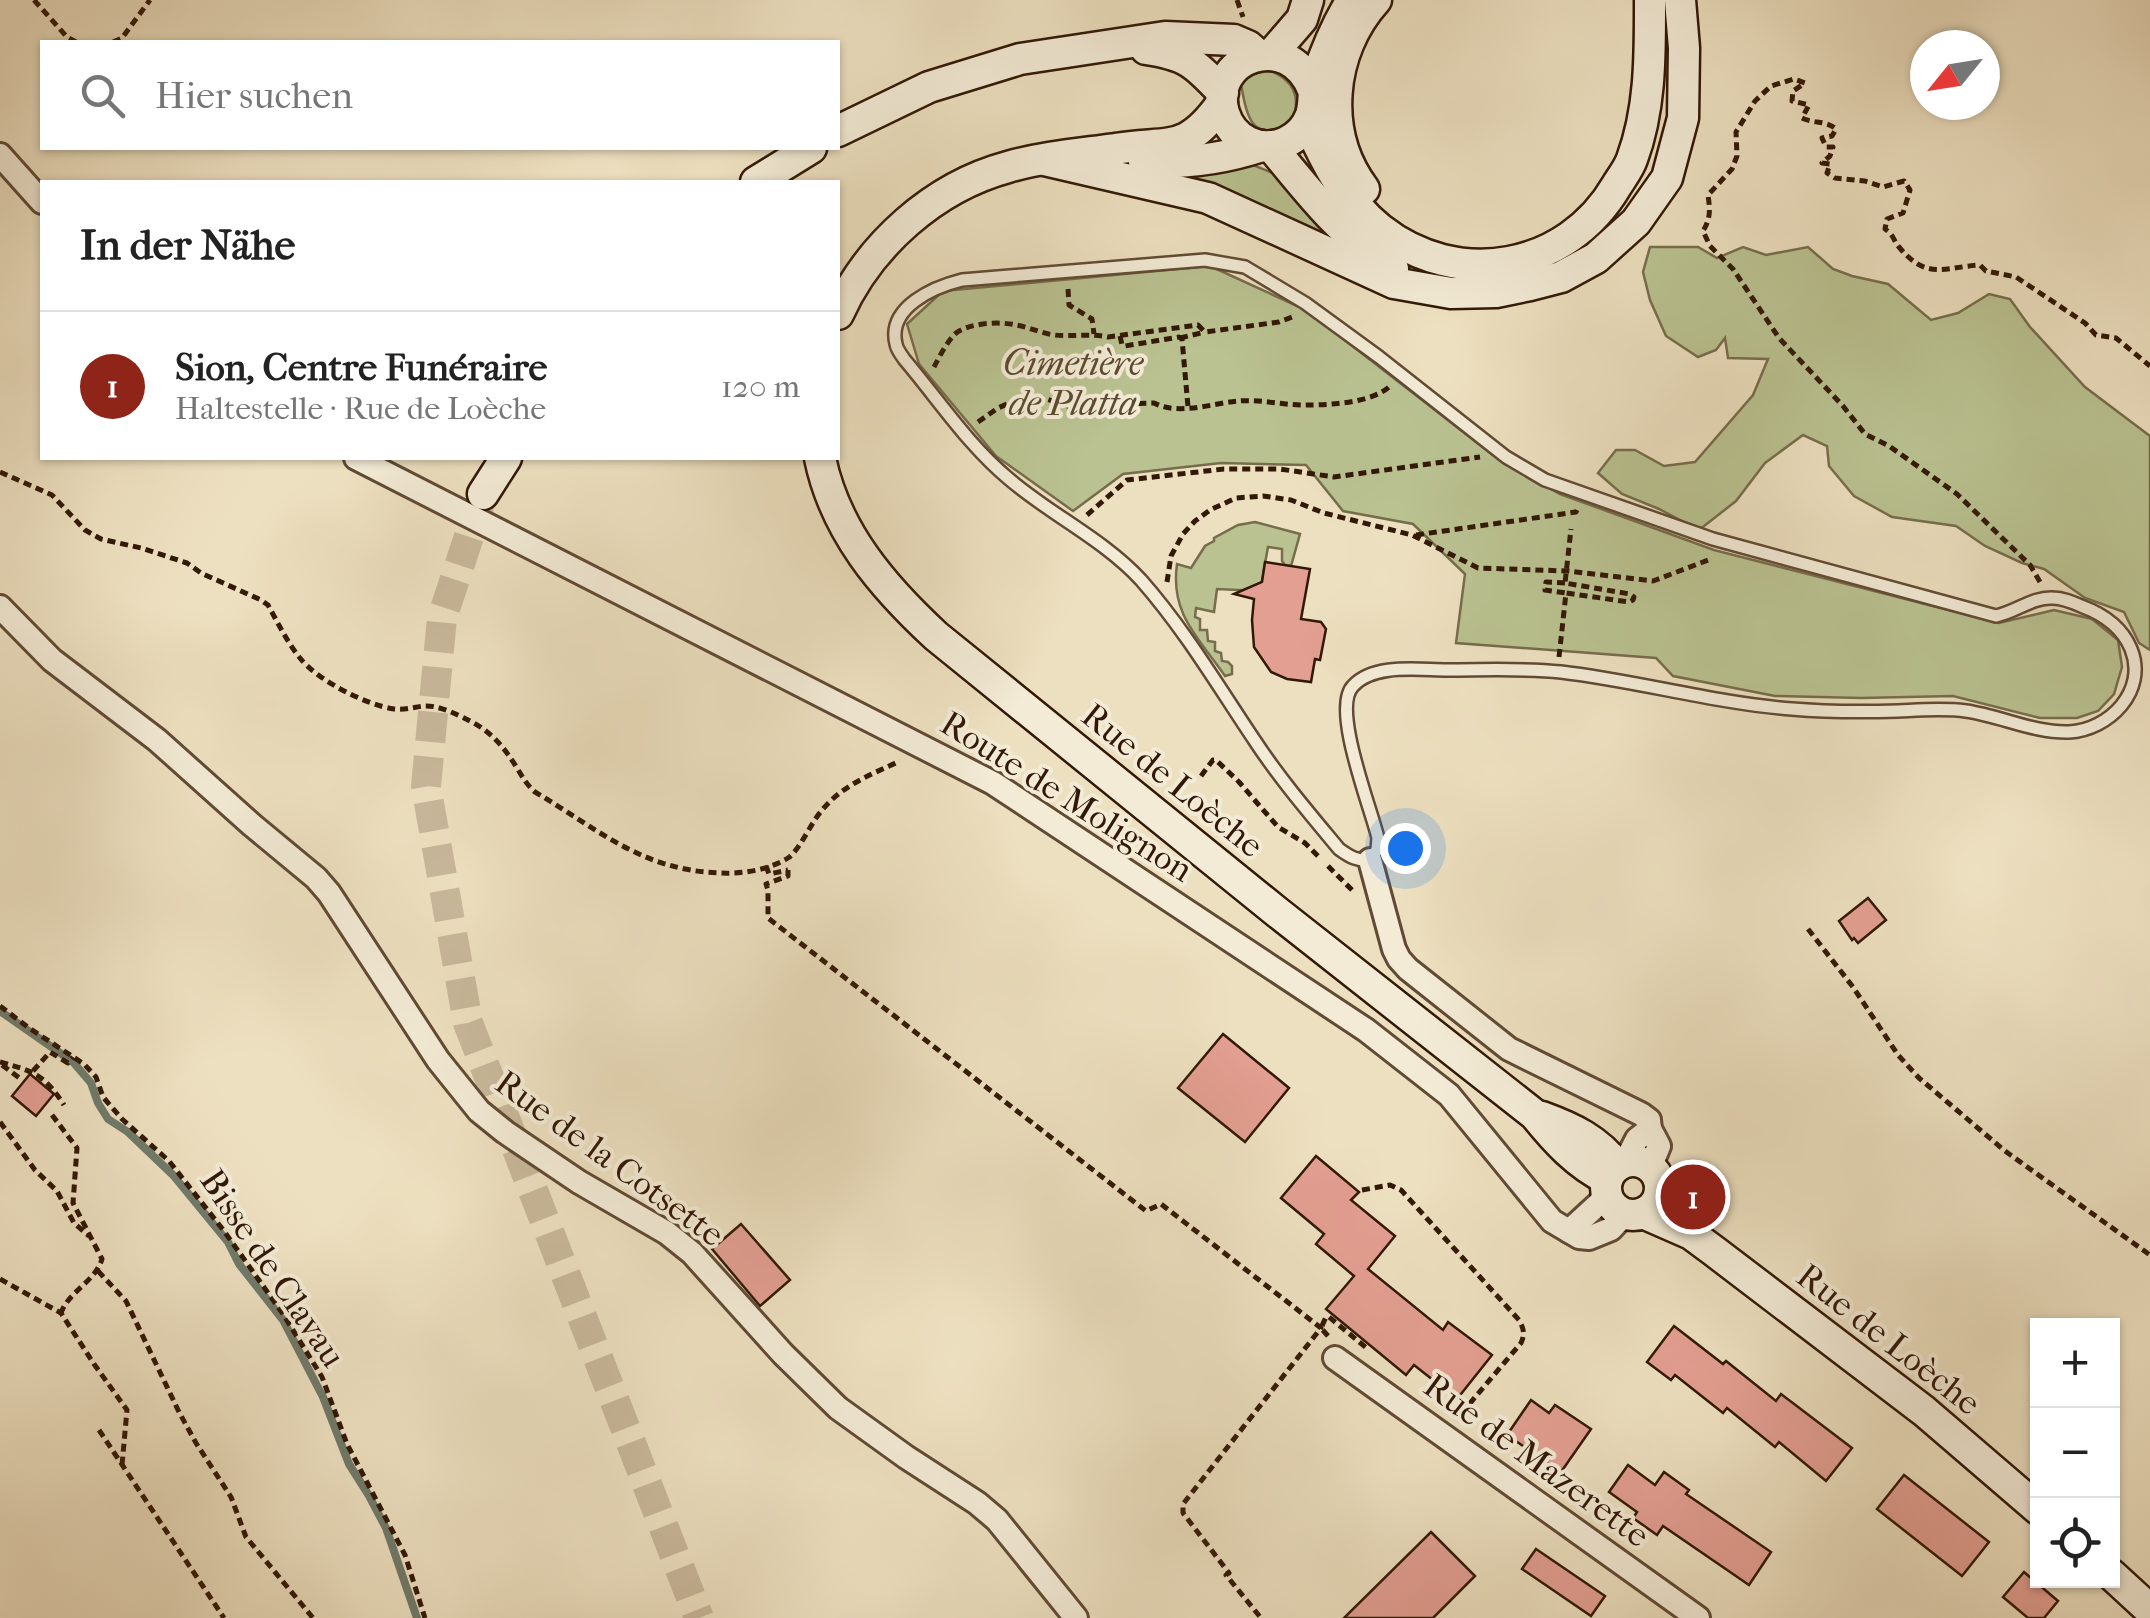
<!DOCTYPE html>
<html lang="de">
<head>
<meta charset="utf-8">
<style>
	body { margin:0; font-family:"IM FELL French Canon",serif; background:#f6f6f6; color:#222 }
	.controls { position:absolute; right:30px; bottom:30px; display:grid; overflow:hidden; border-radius:0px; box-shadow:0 2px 8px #0004 }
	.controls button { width:90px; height:90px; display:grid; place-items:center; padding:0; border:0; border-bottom:2px solid #e0e0e0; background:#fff; color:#222; font:50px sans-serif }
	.compass { position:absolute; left:1910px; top:30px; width:90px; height:90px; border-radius:50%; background:#fff; box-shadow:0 2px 8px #0004; rotate:240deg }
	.you { position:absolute; left:1405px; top:848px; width:35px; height:35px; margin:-25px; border:8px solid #fff; border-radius:50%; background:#1a73e8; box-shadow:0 0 0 15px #1a73e833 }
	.badge { display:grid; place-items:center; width:65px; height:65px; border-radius:50%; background:#8f2418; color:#fff; font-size:32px; font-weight:700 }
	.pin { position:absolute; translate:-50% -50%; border:5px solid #fff; box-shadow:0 2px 10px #0006 }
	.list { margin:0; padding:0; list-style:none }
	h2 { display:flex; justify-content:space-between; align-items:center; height:130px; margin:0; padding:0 40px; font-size:42px }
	h2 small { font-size:32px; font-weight:400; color:#767676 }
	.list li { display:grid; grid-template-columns:65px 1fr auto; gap:30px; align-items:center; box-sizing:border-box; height:150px; padding:0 40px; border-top:2px solid #e0e0e0 }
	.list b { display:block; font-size:38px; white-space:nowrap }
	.list p { margin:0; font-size:32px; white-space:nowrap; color:#767676 }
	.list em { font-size:32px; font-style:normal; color:#767676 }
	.icon { flex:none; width:55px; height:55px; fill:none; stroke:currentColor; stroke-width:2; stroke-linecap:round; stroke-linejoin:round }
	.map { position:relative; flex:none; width:2150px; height:1618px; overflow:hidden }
	.search { position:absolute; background:#fff; box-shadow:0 2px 8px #0004; left:40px; top:40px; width:800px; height:110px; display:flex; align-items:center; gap:25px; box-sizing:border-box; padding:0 35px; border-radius:0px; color:#767676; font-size:38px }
	.panel { position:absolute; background:#fff; box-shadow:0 2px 8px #0004; left:40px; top:180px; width:800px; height:280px; border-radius:0px }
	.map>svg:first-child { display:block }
</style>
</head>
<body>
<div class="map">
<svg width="2150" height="1618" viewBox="0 0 2150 1618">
	<rect width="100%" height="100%" fill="#ede0c0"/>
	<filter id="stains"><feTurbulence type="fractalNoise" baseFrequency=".002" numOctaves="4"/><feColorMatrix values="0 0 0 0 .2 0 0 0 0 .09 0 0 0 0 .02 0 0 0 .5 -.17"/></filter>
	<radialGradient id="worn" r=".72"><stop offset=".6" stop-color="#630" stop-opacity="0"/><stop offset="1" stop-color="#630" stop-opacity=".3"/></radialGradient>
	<!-- green -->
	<g fill="#bac291" stroke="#766d4c" stroke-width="2.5">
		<path d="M1271 71C1295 81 1301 98 1292 121 1253 145 1247 119 1241 84 1249 73 1259 72 1271 71Z"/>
		<path d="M1253 165 1275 174 1300 206 1329 237 1328 239 1197 180V173Z"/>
		<path d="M1650 247H1698L1717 258 1743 247 1766 255 1808 247 1833 269 1852 276 1888 284 1931 320 1958 313 1989 294 2010 299 2030 327 2085 387 2150 436V650L2139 643 2124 612 2085 598 2044 569 2022 563 1985 546 1956 526 1892 517 1854 496 1829 466 1827 446 1803 435 1765 463 1736 501 1699 530 1659 509 1622 494 1598 473 1616 450H1635L1664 466 1695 462 1753 395 1768 359 1728 358 1725 338 1716 350 1698 357 1666 336 1650 300 1643 272Z"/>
		<path d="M1210 266 1306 310 1498 459 1560 494 1714 550 1999 623 2054 610 2092 619 2118 640 2122 667 2114 694 2098 711 2077 718H2040L1953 696 1861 698 1775 696 1673 676 1656 658 1456 643 1465 574 1413 524 1343 511 1306 465 1221 463 1123 474 1073 511 996 456 919 364 907 324 943 291Z"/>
		<path d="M1255 522 1300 534 1291 566 1285 565 1282 561V549L1268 547 1260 591 1217 589 1214 612 1196 608 1195 617 1200 619V630H1207L1208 641 1215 642V651L1221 653 1222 661 1228 662 1232 666V674L1225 676C1198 637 1170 614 1177 564L1191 568 1205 546 1214 541V538L1238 525Z"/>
	</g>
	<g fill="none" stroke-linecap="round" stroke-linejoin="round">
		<!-- stream -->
		<path stroke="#707b6b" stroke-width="8" d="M0 1011 73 1062 91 1083 98 1103 108 1119 128 1132 173 1175 228 1242 239 1264 283 1320 323 1397 349 1464 368 1494 386 1528 417 1618"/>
	</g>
	<!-- building -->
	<g fill="#e39f92" stroke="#321806" stroke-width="2.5">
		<path d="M1265 562 1310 569 1301 619 1321 622 1326 629 1320 660 1315 659 1311 682 1287 679 1271 672 1254 647 1252 620 1254 599 1234 594 1262 582Z"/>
		<path d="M1868 898 1886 920 1858 943 1854 938 1852 940 1839 921Z"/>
		<path d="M1223 1034 1289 1088 1245 1142 1178 1088Z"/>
		<path d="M30 1074 54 1094 36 1116 12 1096Z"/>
		<path d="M1316 1156 1359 1192 1351 1200 1395 1236 1368 1269 1443 1330 1448 1322 1492 1355 1457 1399 1414 1365 1406 1375 1326 1309 1354 1276 1316 1244 1324 1234 1281 1198Z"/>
		<path d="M741 1224 790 1280 760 1306 712 1249Z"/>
		<path d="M1674 1326 1723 1364 1726 1361 1776 1401 1781 1394 1852 1448 1826 1481 1779 1442 1775 1447 1727 1408 1723 1413 1675 1375 1671 1380 1647 1362Z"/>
		<path d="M1531 1400 1549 1413 1555 1405 1591 1429 1561 1472 1507 1435Z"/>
		<path d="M1628 1465 1655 1485 1664 1472 1689 1490 1686 1494 1771 1552 1749 1585 1663 1526 1657 1535 1633 1518 1637 1512 1609 1492Z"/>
		<path d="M1904 1475 1989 1542 1962 1576 1877 1509Z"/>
		<path d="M1431 1532 1475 1576 1433 1618H1344Z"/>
		<path d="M1536 1549 1605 1596 1591 1616 1522 1569Z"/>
		<path d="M2024 1572 2058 1601 2044 1618H2028L2003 1597Z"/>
	</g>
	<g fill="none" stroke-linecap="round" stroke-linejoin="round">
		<!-- secondary-tunnel -->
		<path stroke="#c8b89b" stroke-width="30" stroke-dasharray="30 15" stroke-linecap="butt" d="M483 494 442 618 426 786 468 1023 699 1618"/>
		<defs>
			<path id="lane" d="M1205 260 1245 267 1305 303 1379 357 1506 457 1545 480 1713 539 1996 616C2016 612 2032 597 2053 598 2063 598 2072 602 2081 606 2103 614 2122 627 2131 649 2148 691 2109 730 2069 732 2034 733 2001 716 1966 711 1943 708 1920 710 1898 711 1863 712 1827 712 1792 709 1714 703 1638 681 1561 672 1523 668 1485 670 1447 670 1419 670 1374 663 1353 686 1331 708 1371 808 1378 838L1377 850 1370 860C1357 861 1350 857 1339 849 1310 814 1280 779 1255 741 1218 686 1185 630 1141 580 1103 539 1051 515 1009 479 968 445 938 399 904 359 901 354 897 350 896 344 887 307 934 287 962 280Z"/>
			<g id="street">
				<path d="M0 155 42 202"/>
				<path d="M356 458 993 783 1366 1030 1449 1095 1552 1221 1579 1237 1589 1238 1611 1229 1625 1214"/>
				<path d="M0 607 52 660 157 740 252 825 316 878 329 893 438 1060 479 1111 505 1132 579 1182 667 1233 692 1253 783 1354 838 1408 906 1457 977 1503 997 1520 1076 1618"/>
				<path d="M1370 860 1394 949 1399 959 1408 969 1509 1049 1641 1114 1649 1120 1650 1129 1659 1146 1650 1168"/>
				<path d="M1625 1162 1637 1139 1650 1129"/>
				<path d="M1569 1231 1607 1196"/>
				<path d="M1335 1358 1698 1618"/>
			</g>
			<g id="secondary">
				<path d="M1146 49C1187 55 1195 63 1223 93"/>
				<path d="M1271 55 1302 19 1308 0"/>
				<path d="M1313 90C1289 27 1207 58 1224 113 1228 126 1236 136 1248 142 1273 154 1302 140 1311 115 1315 102 1312 90 1317 77 1326 50 1337 24 1352 0"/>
				<path d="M1308 122C1325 161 1345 201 1380 229 1457 290 1567 271 1617 185 1622 177 1629 168 1632 159 1651 108 1650 53 1650 0"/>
				<path d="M838 131 929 87 1020 59 1165 37 1234 40 1248 46 1258 55"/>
				<path d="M1271 146C1309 193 1342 235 1393 269"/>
				<path d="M1044 160 1208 198 1394 283 1451 293 1496 292 1530 285 1561 277 1596 258 1636 222 1667 178 1683 118 1684 48 1680 0"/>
				<path d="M1144 162C1185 164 1223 159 1262 146"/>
				<path d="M756 182 811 148"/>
				<path d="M1364 189C1322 133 1329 52 1376 0"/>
				<path d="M838 314C869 245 934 187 1008 167 1042 157 1079 154 1115 149 1169 140 1185 155 1222 103"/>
				<path d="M820 458C835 531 882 586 936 636L1277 912 1535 1115C1556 1141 1577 1164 1607 1179"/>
				<path d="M483 494 506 458"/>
				<path d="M1542 1117C1572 1128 1598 1140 1617 1166"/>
				<circle cx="1633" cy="1188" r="27"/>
				<path d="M1643 1213 1691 1234 1714 1251 1924 1411 2038 1509"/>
				<path d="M2112 1575 2150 1610"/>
			</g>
		</defs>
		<!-- lane casing -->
		<use href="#lane" stroke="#614a34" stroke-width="16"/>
		<!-- street casing -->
		<use href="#street" stroke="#614a34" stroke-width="28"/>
		<!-- secondary casing -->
		<use href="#secondary" stroke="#321806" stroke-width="35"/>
		<!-- path -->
		<g stroke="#321806" stroke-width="5" stroke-dasharray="8 5" stroke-linecap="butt">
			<path d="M34 0 67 37 76 42"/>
			<path d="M1237 0 1243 17"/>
			<path d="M113 42 122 38 150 0"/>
			<path d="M1068 289 1069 305 1092 319 1094 334"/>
			<path d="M1120 336 1122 345 1125 346 1179 337 1182 339 1188 407"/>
			<path d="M1180 338 1205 332"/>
			<path d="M934 367C940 356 946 343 955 334 968 323 999 321 1016 325 1029 327 1040 333 1054 335 1072 337 1090 333 1108 337L1198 325 1205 332 1279 322 1295 316"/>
			<path d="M978 422 998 408 1023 397 1034 395 1068 406 1154 403C1179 416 1212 403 1239 401 1262 399 1286 406 1309 405 1333 405 1375 402 1391 385"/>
			<path d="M0 472 52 495 85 530 101 539 141 548 187 563 201 573 261 600 268 605C278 623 287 642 300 658 317 680 366 705 394 709 405 710 414 707 424 706 438 705 456 714 468 720 491 731 504 747 517 768 523 778 527 785 535 792 599 830 643 871 721 873 742 874 769 870 788 858 800 850 811 822 823 809 843 785 872 774 900 761"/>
			<path d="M1087 515 1127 480 1224 469H1280L1334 477 1480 457"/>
			<path d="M1416 535 1576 512 1577 510"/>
			<path d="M1167 582 1171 556 1183 534 1195 521 1210 510 1236 498 1263 496 1291 500 1324 513 1412 535 1478 568 1567 571 1653 581 1711 559"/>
			<path d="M2040 582 2030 565 1957 494 1889 446 1865 434 1843 406 1779 338 1733 269 1710 246 1703 231C1711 218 1710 209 1708 195L1732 169 1737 156 1736 132 1755 101 1771 86 1794 79 1805 83 1793 91 1792 101 1809 105 1802 118C1814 124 1826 120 1836 129L1832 136 1822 138 1826 147H1833L1830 156 1822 163 1830 164 1827 173 1835 178 1865 181 1883 187 1904 181 1910 190 1903 213 1887 219 1885 229C1894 235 1893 240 1899 247 1927 281 1945 267 1980 265L1986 271 2016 277 2085 323 2096 335 2116 338 2150 366"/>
			<path d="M1565 583 1546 582 1545 590 1566 593"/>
			<path d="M1559 657 1566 593 1629 602 1633 600 1634 597 1630 594 1565 583 1571 529"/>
			<path d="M1201 776 1213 760H1216L1239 782 1278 827 1305 843 1320 858"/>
			<path d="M766 866 769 874 788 870"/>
			<path d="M1328 866 1352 890"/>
			<path d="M788 870V876L766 884 768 890V918L1146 1211 1161 1204 1321 1328 1183 1504V1513L1229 1573 1226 1575 1261 1618"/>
			<path d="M1808 929 1853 987 1898 1055 1919 1078 2005 1151 2150 1255"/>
			<path d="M0 1006 29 1028 84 1064 96 1077 103 1097 122 1119 169 1161 224 1231 283 1314 322 1377 347 1444 405 1555 425 1618"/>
			<path d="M0 1062C33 1071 45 1075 64 1105"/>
			<path d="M2 1065 22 1080"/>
			<path d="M33 1071 50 1052 68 1063 73 1057"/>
			<path d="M52 1115 77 1148 73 1203 102 1259C95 1282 69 1291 61 1313"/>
			<path d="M0 1122 35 1170 57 1191 74 1223 89 1236"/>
			<path d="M1362 1190 1390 1185 1401 1190 1519 1320C1524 1329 1525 1334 1521 1343L1466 1408 1450 1405 1422 1389"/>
			<path d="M98 1271 126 1301 179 1412 196 1443 231 1497 246 1537 313 1618"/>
			<path d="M0 1279 61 1313 94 1364 127 1410 122 1465"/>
			<path d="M1328 1336 1321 1328 1326 1317H1329L1369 1350"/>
			<path d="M99 1430 224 1618"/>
		</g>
		<!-- lane -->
		<use href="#lane" stroke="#f3ebd6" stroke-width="11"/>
		<!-- street -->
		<use href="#street" stroke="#f3ebd6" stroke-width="22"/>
		<!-- secondary -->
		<use href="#secondary" stroke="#f3ebd6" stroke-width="30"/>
	</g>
	<g text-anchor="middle" stroke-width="8" stroke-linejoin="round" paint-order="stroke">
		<!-- park labels -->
		<g font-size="35" font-style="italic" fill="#5b4b30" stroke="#f3ebd6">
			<text x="1073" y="375">Cimetière<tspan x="1073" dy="40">de Platta</tspan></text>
		</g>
		<!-- street labels -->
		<g font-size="35" fill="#321806" stroke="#f3ebd6">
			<text transform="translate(1173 780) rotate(39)" y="12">Rue de Loèche</text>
			<text transform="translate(1067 796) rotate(32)" y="12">Route de Molignon</text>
			<text transform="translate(610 1158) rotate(36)" y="12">Rue de la Cotsette</text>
			<text transform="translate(273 1268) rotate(56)" y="12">Bisse de Clavau</text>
			<text transform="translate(1889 1339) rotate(38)" y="12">Rue de Loèche</text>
			<text transform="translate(1537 1460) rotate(36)" y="12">Rue de Mazerette</text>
		</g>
	</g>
	<rect width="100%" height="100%" filter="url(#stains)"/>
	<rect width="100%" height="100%" fill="url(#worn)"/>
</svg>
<div class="controls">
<button>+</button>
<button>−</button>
<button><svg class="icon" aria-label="locate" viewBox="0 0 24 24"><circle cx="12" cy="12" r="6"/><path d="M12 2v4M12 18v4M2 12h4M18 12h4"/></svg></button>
</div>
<svg class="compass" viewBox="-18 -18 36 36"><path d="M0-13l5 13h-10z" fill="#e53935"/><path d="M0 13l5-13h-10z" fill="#767676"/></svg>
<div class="you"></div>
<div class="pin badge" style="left:1693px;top:1197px">1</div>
<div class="search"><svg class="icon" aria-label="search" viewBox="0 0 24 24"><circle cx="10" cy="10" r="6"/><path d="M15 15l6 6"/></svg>Hier suchen</div>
<section class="panel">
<h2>In der Nähe<small></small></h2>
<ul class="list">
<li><span class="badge">1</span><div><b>Sion, Centre Funéraire</b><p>Haltestelle · Rue de Loèche</p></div><em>120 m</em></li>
</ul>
</section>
</div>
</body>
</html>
